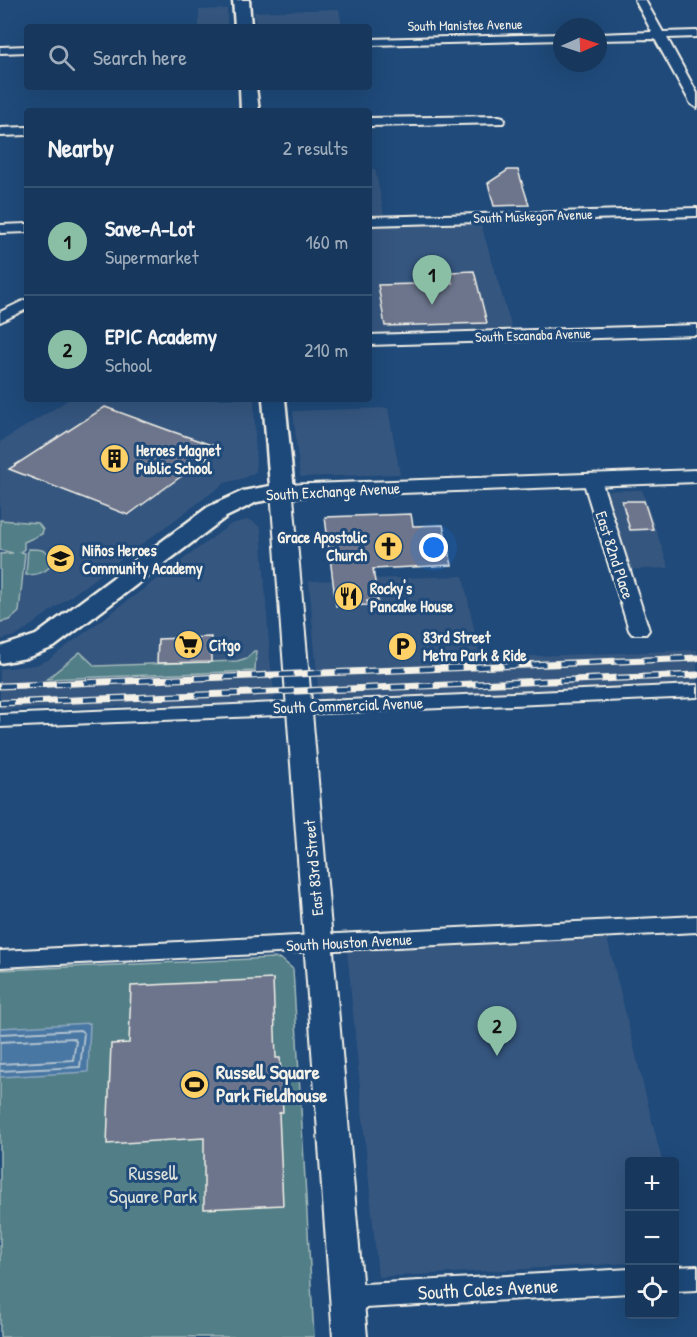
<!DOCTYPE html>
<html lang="en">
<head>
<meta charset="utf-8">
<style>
	body { margin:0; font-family:"Patrick Hand",sans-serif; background:#203f62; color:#f1f3f6 }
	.controls { position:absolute; right:18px; bottom:18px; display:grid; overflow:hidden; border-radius:6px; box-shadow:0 6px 24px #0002 }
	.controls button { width:54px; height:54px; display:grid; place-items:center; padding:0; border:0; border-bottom:2px solid #365272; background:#17385c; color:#f1f3f6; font:30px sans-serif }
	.compass { position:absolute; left:553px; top:18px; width:54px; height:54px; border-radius:50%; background:#17385c; box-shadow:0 6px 24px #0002; rotate:87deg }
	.you { position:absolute; left:434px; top:548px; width:21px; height:21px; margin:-15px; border:4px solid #fff; border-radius:50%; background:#1a73e8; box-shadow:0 0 0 9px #1a73e833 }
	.badge { display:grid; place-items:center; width:39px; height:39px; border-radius:50%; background:#8abfa5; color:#111; font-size:20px; font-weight:700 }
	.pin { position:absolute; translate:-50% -50px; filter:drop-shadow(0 2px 3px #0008) }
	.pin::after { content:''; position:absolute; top:32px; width:21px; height:18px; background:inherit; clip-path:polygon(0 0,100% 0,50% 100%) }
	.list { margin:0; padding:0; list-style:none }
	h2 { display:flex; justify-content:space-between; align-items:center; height:78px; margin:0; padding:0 24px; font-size:26px }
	h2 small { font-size:20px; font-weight:400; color:#9eacbb }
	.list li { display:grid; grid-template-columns:39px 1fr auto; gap:18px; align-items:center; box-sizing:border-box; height:108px; padding:0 24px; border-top:2px solid #365272 }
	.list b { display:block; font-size:22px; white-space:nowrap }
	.list p { margin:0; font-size:20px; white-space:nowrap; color:#9eacbb }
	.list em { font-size:20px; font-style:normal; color:#9eacbb }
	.icon { flex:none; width:33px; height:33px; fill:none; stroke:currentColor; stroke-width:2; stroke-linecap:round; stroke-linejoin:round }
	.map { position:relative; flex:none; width:697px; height:1337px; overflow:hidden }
	.search { position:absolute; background:#17385c; box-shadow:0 6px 24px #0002; left:24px; top:24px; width:348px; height:66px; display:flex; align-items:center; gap:15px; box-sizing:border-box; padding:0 21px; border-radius:6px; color:#9eacbb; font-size:22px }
	.panel { position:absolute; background:#17385c; box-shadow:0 6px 24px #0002; left:24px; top:108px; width:348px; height:294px; border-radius:6px }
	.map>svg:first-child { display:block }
</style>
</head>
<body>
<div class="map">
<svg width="697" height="1337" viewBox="0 0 697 1337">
	<rect width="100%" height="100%" fill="#1f4a7a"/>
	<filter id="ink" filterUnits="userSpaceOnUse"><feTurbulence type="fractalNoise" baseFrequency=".0167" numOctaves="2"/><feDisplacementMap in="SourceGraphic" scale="12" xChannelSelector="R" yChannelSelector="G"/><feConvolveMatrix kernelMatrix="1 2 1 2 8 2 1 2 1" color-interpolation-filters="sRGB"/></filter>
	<g filter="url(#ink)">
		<!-- built -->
		<g fill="#36577f">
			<path d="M227 9V27H199V10Z"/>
			<path d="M339 9 342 27H256L254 12Z"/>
			<path d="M369 169H375L384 214 369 215Z"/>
			<path d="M480 221 512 329 369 334V224Z"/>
			<path d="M70 399H254L256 472 244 478 225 483 18 635 0 640V442Z"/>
			<path d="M388 408 400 474 300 477 293 411Z"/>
			<path d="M642 490 669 568 620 570 595 491Z"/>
			<path d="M247 520 252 521 261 528 270 659 275 698 262 702 0 710V669L35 665 48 660 231 524Z"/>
			<path d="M463 576 480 658 697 650V684L319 699 309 581Z"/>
			<path d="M607 938 662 1161 630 1162 629 1263 378 1277 347 950Z"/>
		</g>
		<!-- green -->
		<g fill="#517e87" stroke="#a2b8b8" stroke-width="1.5">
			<path d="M0 520 38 523 43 530 42 534 24 542V549L20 552 25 553 19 612 10 620 0 622V554L13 553 0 550Z"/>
			<path d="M28 549C39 549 49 549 54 560 49 572 38 575 26 575Z"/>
			<path d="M254 651H256L255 671 47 679 80 652 95 666 237 661 247 658Z"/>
			<path d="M273 958 281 959 293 969 314 1337H0V970Z"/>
		</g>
		<!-- water -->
		<path fill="#4877a4" stroke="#8da8bf" stroke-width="1.5" d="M90 1023 88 1072 0 1077V1028Z"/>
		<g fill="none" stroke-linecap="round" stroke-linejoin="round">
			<!-- shore -->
			<g stroke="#afc0cd" stroke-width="2">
				<path d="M0 1034 80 1030 84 1033 80 1067 0 1071"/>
				<path d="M0 1042 73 1038 76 1041 73 1060 0 1064"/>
			</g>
		</g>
		<!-- building -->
		<g fill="#6c758c" stroke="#f4f1e8" stroke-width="1.5">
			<path d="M508 170H518L529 205 494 206 488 183Z"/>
			<path d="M474 271 487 323 385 326 378 285 452 283 450 272Z"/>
			<path d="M105 407 168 430 220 448 128 515 9 469Z"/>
			<path d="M622 501H644L653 529 630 530Z"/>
			<path d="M411 514 413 526 443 525 452 565 373 569 378 601H367L368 605 336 606 325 517Z"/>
			<path d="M211 637V662L157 663 158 639Z"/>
			<path d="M273 979 276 1058H280L283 1112 279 1113 283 1205 204 1209V1138L107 1144 111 1044 129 1043 131 986Z"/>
		</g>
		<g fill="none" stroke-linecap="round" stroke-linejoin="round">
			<defs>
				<g id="minor">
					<path d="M635 0H645L663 32 697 31V37L667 38 697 93V108L691 104 655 39 598 40V34L652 32Z"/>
					<path d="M562 34V40L369 45V39Z"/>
					<path d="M27 46V52L0 53V47Z"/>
					<path d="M499 116 503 117 505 120 503 123 369 126V118Z"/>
					<path d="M27 127V135L0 136V128Z"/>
					<path d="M697 208V216L369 225V217Z"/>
					<path d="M27 224V232L0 233V225Z"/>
					<path d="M27 299V309L0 322V312Z"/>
					<path d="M697 325V335L369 345V335Z"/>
					<path d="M592 475 598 476 601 480 649 630 646 634H632L629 630 583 480 586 476Z"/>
					<path d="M697 685V697L0 727V715Z"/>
					<path d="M697 916V932L0 967V951Z"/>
					<path d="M697 1266V1290L674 1291V1267Z"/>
					<path d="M630 1269V1293L347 1309 337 1305 333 1297 337 1289 347 1285Z"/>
				</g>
				<path id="tertiary" d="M697 470V482L293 497 367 1337H333L271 491 275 487 282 485Z"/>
				<g id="secondary">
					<path d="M233 0H249L251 27H235Z"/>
					<path d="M240 87H256L259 111H241Z"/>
					<path d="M263 399H285L294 491 290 496 257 502 226 517 54 647 26 658 0 663V647L36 635 208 507 243 491 270 486Z"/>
				</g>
			</defs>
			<!-- minor casing -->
			<use href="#minor" stroke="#f4f1e8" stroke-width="4"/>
			<!-- tertiary casing -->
			<use href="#tertiary" stroke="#f4f1e8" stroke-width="4"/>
			<!-- secondary casing -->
			<use href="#secondary" stroke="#f4f1e8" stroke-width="5"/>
			<!-- minor -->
			<use href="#minor" fill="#1f4a7a" fill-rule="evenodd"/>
			<!-- tertiary -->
			<use href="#tertiary" fill="#1f4a7a" fill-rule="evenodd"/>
			<!-- secondary -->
			<use href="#secondary" fill="#1f4a7a" fill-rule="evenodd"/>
			<defs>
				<g id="rail">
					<path d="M0 686 697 658"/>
					<path d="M0 703 697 675"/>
				</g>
			</defs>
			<!-- rail casing -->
			<use href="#rail" stroke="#f4f1e8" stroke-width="7"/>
			<!-- rail -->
			<use href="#rail" stroke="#1f4a7a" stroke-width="4.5" stroke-dasharray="14" stroke-linecap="butt"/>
		</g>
	</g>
	<!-- icons -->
	<defs>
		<symbol id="building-disc" viewBox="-11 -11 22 22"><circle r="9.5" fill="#ffd166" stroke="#1f4a7a"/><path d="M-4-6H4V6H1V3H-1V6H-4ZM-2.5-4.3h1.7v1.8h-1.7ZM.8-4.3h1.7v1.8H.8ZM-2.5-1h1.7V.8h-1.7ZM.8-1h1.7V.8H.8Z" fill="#111"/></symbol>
		<symbol id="church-disc" viewBox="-11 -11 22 22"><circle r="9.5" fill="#ffd166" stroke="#1f4a7a"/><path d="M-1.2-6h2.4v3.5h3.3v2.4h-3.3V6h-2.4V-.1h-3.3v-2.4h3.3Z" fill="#111"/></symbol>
		<symbol id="school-disc" viewBox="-11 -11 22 22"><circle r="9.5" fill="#ffd166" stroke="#1f4a7a"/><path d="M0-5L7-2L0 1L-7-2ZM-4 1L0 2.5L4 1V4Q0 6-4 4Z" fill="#111"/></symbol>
		<symbol id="restaurant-disc" viewBox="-11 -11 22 22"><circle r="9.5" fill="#ffd166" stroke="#1f4a7a"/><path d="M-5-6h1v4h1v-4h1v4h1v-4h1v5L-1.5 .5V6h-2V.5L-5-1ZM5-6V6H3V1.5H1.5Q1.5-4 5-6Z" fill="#111"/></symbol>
		<symbol id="supermarket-disc" viewBox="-11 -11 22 22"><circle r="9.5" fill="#ffd166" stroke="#1f4a7a"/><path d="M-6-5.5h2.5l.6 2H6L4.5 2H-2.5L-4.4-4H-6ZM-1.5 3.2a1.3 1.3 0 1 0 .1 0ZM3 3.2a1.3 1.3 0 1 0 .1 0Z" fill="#111"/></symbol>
		<symbol id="parking-disc" viewBox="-11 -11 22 22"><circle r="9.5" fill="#ffd166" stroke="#1f4a7a"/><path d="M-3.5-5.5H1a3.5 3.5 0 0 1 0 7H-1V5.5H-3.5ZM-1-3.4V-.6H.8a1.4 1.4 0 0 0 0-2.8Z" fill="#111"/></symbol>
		<symbol id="stadium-disc" viewBox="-11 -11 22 22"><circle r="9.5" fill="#ffd166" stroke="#1f4a7a"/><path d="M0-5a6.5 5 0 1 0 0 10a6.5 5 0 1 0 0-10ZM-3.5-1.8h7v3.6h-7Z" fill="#111"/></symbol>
	</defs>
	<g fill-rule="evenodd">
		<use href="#building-disc" x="98" y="442" width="33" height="33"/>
		<use href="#church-disc" x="372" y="530" width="33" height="33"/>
		<use href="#school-disc" x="44" y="542" width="33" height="33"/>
		<use href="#restaurant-disc" x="332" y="580" width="33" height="33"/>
		<use href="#supermarket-disc" x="172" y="628" width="33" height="33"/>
		<use href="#parking-disc" x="386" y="630" width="33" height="33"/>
		<use href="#stadium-disc" x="178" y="1068" width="33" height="33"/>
	</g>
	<g text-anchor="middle" stroke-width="6" stroke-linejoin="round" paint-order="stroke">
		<!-- far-street labels -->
		<g font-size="14" fill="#f4f1e8" stroke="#1f4a7a">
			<text transform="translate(465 25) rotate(-1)" y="5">South Manistee Avenue</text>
			<text transform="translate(533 216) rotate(-2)" y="5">South Muskegon Avenue</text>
			<text transform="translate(533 335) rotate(-2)" y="5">South Escanaba Avenue</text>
		</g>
		<!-- poi labels -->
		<g font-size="16" font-weight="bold" fill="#f4f1e8" stroke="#1f4a7a" text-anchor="start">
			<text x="136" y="456">Heroes Magnet<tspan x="136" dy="18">Public School</tspan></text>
			<text x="367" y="543" text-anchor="end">Grace Apostolic<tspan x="367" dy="18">Church</tspan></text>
			<text x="82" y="556">Niños Heroes<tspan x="82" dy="18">Community Academy</tspan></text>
			<text x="370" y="594">Rocky's<tspan x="370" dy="18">Pancake House</tspan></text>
			<text x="423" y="643">83rd Street<tspan x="423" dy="18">Metra Park &amp; Ride</tspan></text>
			<text x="209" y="651">Citgo</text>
		</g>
		<!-- street labels -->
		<g font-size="16" fill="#f4f1e8" stroke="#1f4a7a">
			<text transform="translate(333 491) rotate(-3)" y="6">South Exchange Avenue</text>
			<text transform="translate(615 555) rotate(72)" y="6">East 82nd Place</text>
			<text transform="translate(348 705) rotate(-2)" y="6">South Commercial Avenue</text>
			<text transform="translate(313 868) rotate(-95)" y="6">East 83rd Street</text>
			<text transform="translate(349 942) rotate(-3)" y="6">South Houston Avenue</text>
		</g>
		<!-- near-poi labels -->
		<g font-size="20" font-weight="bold" fill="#f4f1e8" stroke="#1f4a7a" text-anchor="start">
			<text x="216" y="1079">Russell Square<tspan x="216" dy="23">Park Fieldhouse</tspan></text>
		</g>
		<!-- near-park labels -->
		<g font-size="20" fill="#dce0d9" stroke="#1f4a7a">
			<text x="153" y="1180">Russell<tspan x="153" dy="23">Square Park</tspan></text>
		</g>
		<!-- near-street labels -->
		<g font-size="20" fill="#f4f1e8" stroke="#1f4a7a">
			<text transform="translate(488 1289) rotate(-3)" y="7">South Coles Avenue</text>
		</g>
	</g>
</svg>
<div class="controls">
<button>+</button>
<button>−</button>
<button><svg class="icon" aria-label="locate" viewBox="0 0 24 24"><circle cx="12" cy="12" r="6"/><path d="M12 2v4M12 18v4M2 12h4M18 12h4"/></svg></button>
</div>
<svg class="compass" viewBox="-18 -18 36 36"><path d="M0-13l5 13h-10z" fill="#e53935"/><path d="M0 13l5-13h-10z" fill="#9eacbb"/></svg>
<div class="you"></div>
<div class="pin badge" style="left:432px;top:305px">1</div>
<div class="pin badge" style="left:497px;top:1056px">2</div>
<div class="search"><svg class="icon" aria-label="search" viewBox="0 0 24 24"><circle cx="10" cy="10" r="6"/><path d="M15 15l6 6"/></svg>Search here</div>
<section class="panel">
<h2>Nearby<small>2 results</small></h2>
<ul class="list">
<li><span class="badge">1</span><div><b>Save-A-Lot</b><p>Supermarket</p></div><em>160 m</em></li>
<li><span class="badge">2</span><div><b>EPIC Academy</b><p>School</p></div><em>210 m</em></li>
</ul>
</section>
</div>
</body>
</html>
